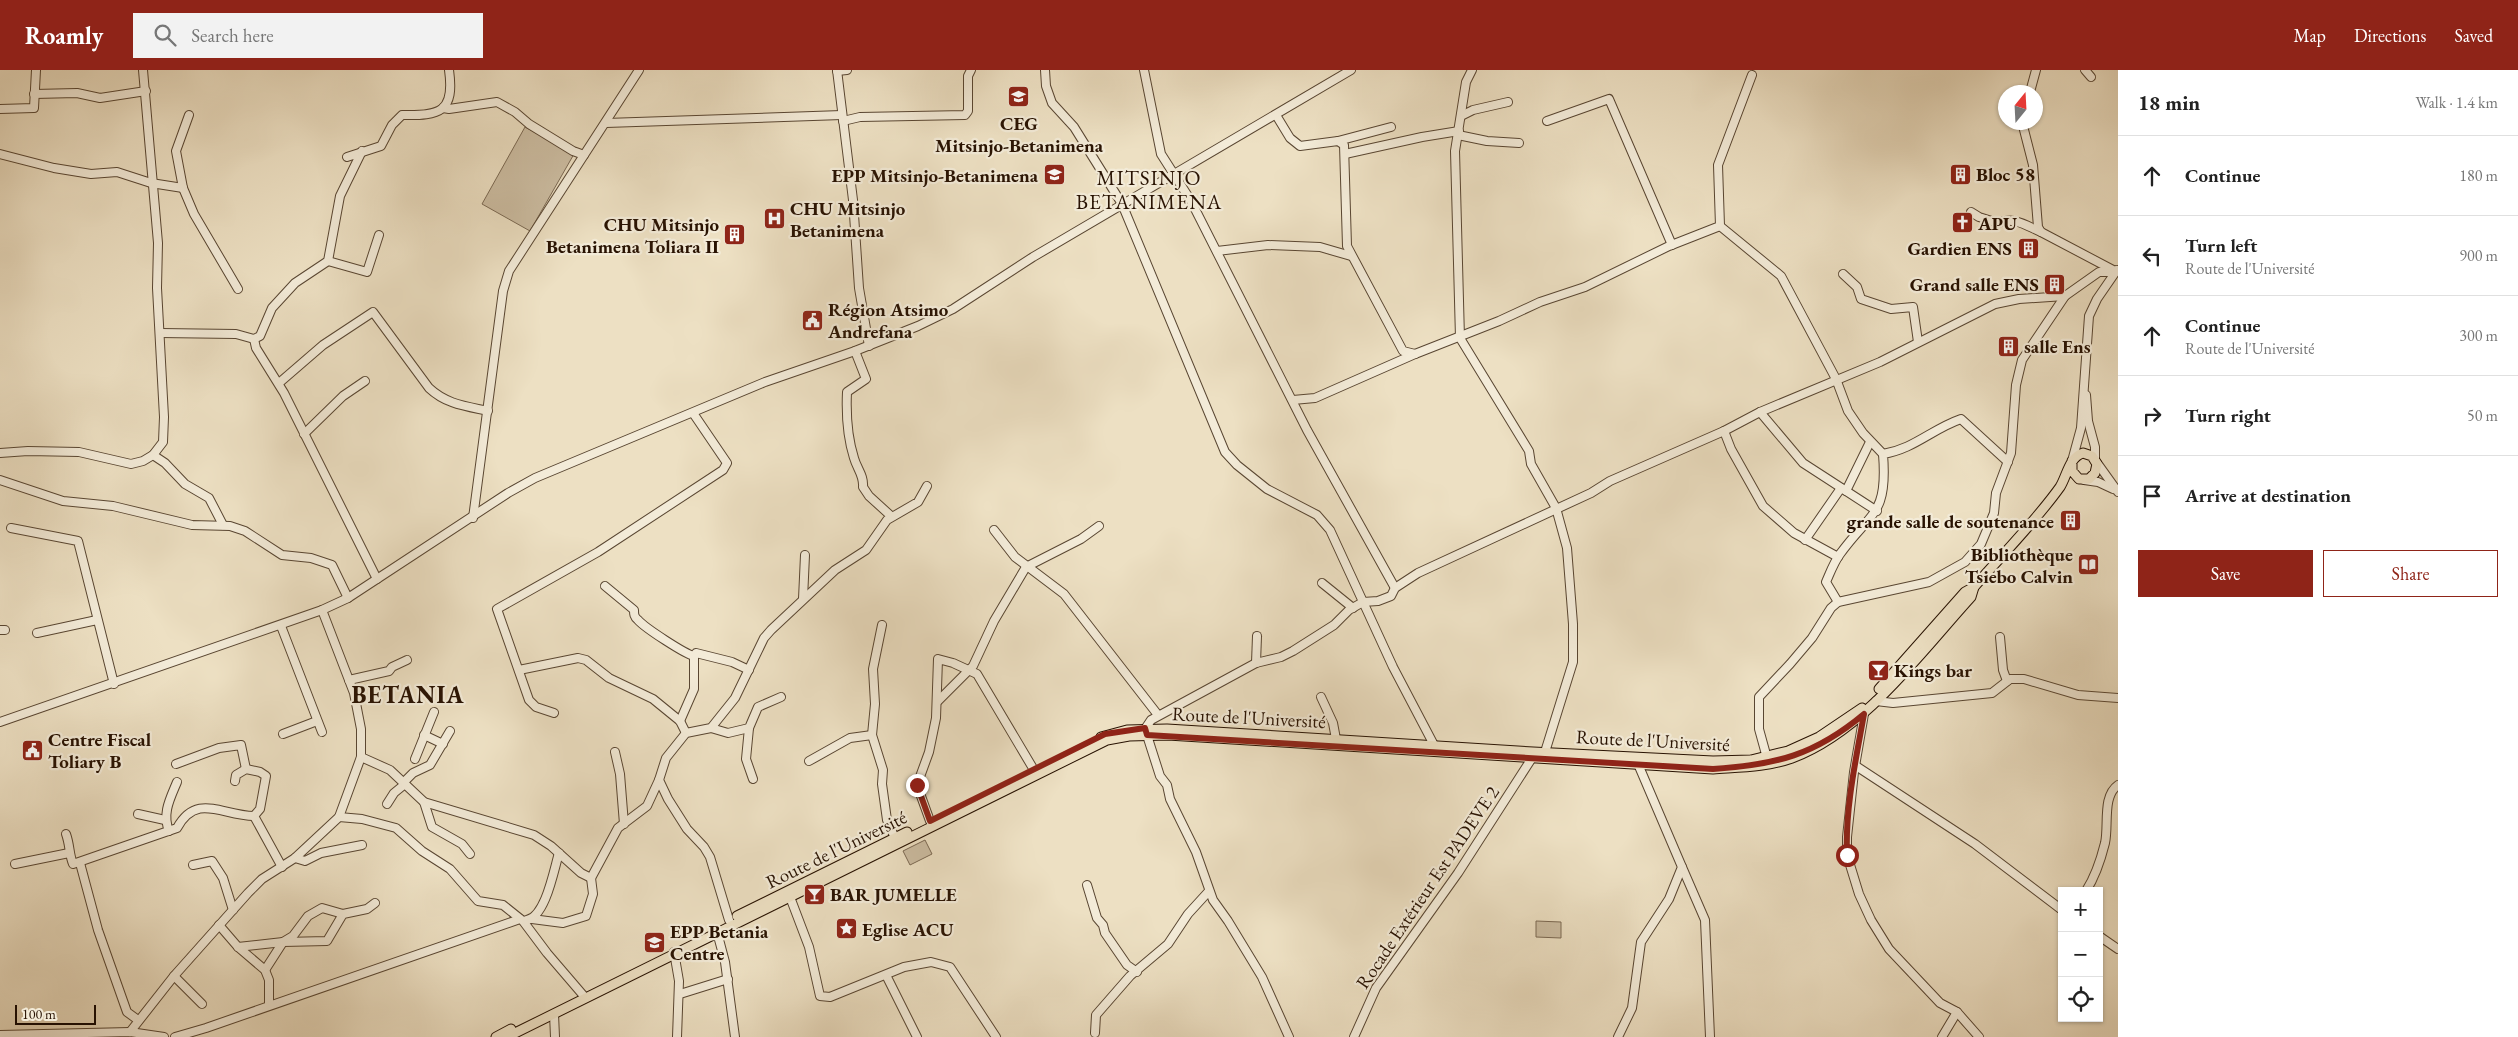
<!DOCTYPE html>
<html lang="en">
<head>
<meta charset="utf-8">
<style>
	body { margin:0; font-family:"EB Garamond",serif; background:#f2f2f2; color:#222 }
	.controls { position:absolute; right:15px; bottom:15px; display:grid; overflow:hidden; border-radius:0px; box-shadow:0 1px 4px #0004 }
	.controls button { width:45px; height:45px; display:grid; place-items:center; padding:0; border:0; border-bottom:1px solid #e0e0e0; background:#fff; color:#222; font:25px sans-serif }
	.compass { position:absolute; left:1998px; top:15px; width:45px; height:45px; border-radius:50%; background:#fff; box-shadow:0 1px 4px #0004; rotate:18deg }
	.scale { position:absolute; left:15px; bottom:12px; width:81px; box-sizing:border-box; padding-left:5px; border:2px solid #281202; border-top:0; font-size:14px; line-height:18px; white-space:nowrap; color:#281202; -webkit-text-stroke:4px #f3ebd8; paint-order:stroke }
	.stop { position:absolute; width:15px; height:15px; margin:-11px; border:4px solid #8f2418; border-radius:50%; background:#fff }
	.stop.end { background:#8f2418; border-color:#fff; box-shadow:0 1px 5px #0008 }
	.list { margin:0; padding:0; list-style:none }
	h2 { display:flex; justify-content:space-between; align-items:center; height:65px; margin:0; padding:0 20px; font-size:21px }
	h2 small { font-size:16px; font-weight:400; color:#767676 }
	.list li { display:grid; grid-template-columns:32px 1fr auto; gap:15px; align-items:center; box-sizing:border-box; height:80px; padding:0 20px; border-top:1px solid #e0e0e0 }
	.list b { display:block; font-size:19px; white-space:nowrap }
	.list p { margin:0; font-size:16px; white-space:nowrap; color:#767676 }
	.list em { font-size:16px; font-style:normal; color:#767676 }
	.actions { display:flex; gap:10px; padding:15px 20px }
	.actions a { flex:1; padding:11px 0; border:1px solid #8f2418; border-radius:0px; text-align:center; font-size:18px; color:#8f2418 }
	.actions .main { background:#8f2418; color:#fff }
	.icon { flex:none; width:28px; height:28px; fill:none; stroke:currentColor; stroke-width:2; stroke-linecap:round; stroke-linejoin:round }
	.map { position:relative; flex:none; width:2118px; height:967px; overflow:hidden }
	header { display:flex; align-items:center; gap:30px; box-sizing:border-box; height:70px; padding:0 25px; background:#8f2418; color:#fff }
	header strong { font-size:24px }
	nav { display:flex; gap:28px; margin-inline-start:auto; font-size:18px }
	.search { width:350px; height:45px; background:#f2f2f2; display:flex; align-items:center; gap:12px; box-sizing:border-box; padding:0 18px; border-radius:0px; color:#767676; font-size:19px }
	main { display:flex }
	aside { flex:1; background:#fff }
	.map>svg:first-child { display:block }
</style>
</head>
<body>
<header>
<strong>Roamly</strong>
<div class="search"><svg class="icon" aria-label="search" viewBox="0 0 24 24"><circle cx="10" cy="10" r="6"/><path d="M15 15l6 6"/></svg>Search here</div>
<nav><a>Map</a><a>Directions</a><a>Saved</a></nav>
</header>
<main>
<div class="map">
<svg width="2118" height="967" viewBox="0 0 2118 967">
	<rect width="100%" height="100%" fill="#ede0c3"/>
	<filter id="stains"><feTurbulence type="fractalNoise" baseFrequency=".004" numOctaves="4"/><feColorMatrix values="0 0 0 0 .2 0 0 0 0 .09 0 0 0 0 .02 0 0 0 .5 -.17"/></filter>
	<radialGradient id="worn" r=".72"><stop offset=".6" stop-color="#630" stop-opacity="0"/><stop offset="1" stop-color="#630" stop-opacity=".3"/></radialGradient>
	<!-- green -->
	<g fill="#ccbda2" stroke="#7a6852">
		<path d="M525 57 574 84 530 161 482 134Z"/>
		<path d="M925 770 932 784 910 795 903 781Z"/>
		<path d="M1536 851 1561 852V868L1536 867Z"/>
	</g>
	<g fill="none" stroke-linecap="round" stroke-linejoin="round">
		<defs>
			<g id="minor">
				<path d="M837 0 853 130 859 218 869 276"/>
				<path d="M1045 0 1046 16 1052 33 1074 57 1122 134 1225 382 1237 395 1267 419 1317 445 1330 460 1393 597 1434 675"/>
				<path d="M1144 0 1161 84 1191 131 1307 360 1395 518"/>
				<path d="M1472 0 1466 12 1455 81 1460 268 1529 381 1531 394 1556 438 1567 478 1573 554V592L1545 682"/>
				<path d="M2085 0 2091 7"/>
				<path d="M837 1 847 0"/>
				<path d="M2030 22 2036 0"/>
				<path d="M34 24 77 23 100 28 146 21"/>
				<path d="M443 38 449 39 497 32 515 42 529 54 573 81 584 85"/>
				<path d="M0 39 34 38 36 0"/>
				<path d="M189 45 176 81 183 118 194 144 238 219"/>
				<path d="M1276 45 1290 68 1300 76 1338 71 1344 75 1347 176 1403 281 1415 284"/>
				<path d="M1463 45 1473 40 1508 32"/>
				<path d="M843 51 860 47 965 45 968 41V6L971 0"/>
				<path d="M1547 51 1609 29 1672 175"/>
				<path d="M2022 52 2033 95 2038 157 2041 162 2115 201"/>
				<path d="M606 53 842 45"/>
				<path d="M1458 65 1487 71 1519 73"/>
				<path d="M1338 71 1391 57"/>
				<path d="M0 84 54 98 91 104 117 102 151 113 183 118"/>
				<path d="M1345 84 1422 67 1459 61"/>
				<path d="M347 87 381 76 392 55 402 45C440 46 455 42 449 0"/>
				<path d="M1971 142 1979 147 1998 153C2013 146 2027 156 2041 162"/>
				<path d="M1720 156 1781 206 1836 309 1848 341 1863 363 1883 384"/>
				<path d="M1217 181 1268 175 1320 177 1351 186"/>
				<path d="M328 191 367 202 379 165"/>
				<path d="M1843 204 1857 217 1861 229 1891 239 1913 237 1918 272"/>
				<path d="M160 263 236 264 254 269 260 266 272 238 295 213 328 191 340 126 362 81"/>
				<path d="M254 269 256 278 284 323 377 509"/>
				<path d="M855 281 866 309 847 322C846 344 847 366 854 388 857 399 864 405 863 417L869 426 891 446"/>
				<path d="M279 313 323 275 373 242 429 318C446 334 465 336 488 341"/>
				<path d="M2086 325 2088 351 2095 377V390L2118 422"/>
				<path d="M1293 330 1315 328 1415 284 1499 251 1540 232 1585 217 1669 176 1720 156 1718 95 1752 5"/>
				<path d="M1760 342 1803 393 1877 441"/>
				<path d="M1724 361 1731 379 1763 436 1794 463 1838 487"/>
				<path d="M304 364 343 326 365 311"/>
				<path d="M0 383 28 381 79 382 131 394 143 391 153 385 163 372 164 347 157 218 158 173 143 0"/>
				<path d="M153 385 165 393 185 414 209 428 223 455"/>
				<path d="M2072 391 2081 358 2089 246 2097 229 2117 200"/>
				<path d="M0 410 63 431 113 436 192 455 230 456 245 461 282 485 311 488 332 495 348 528"/>
				<path d="M2084 410 2098 412 2113 419"/>
				<path d="M1846 421 1870 372"/>
				<path d="M473 448 503 221 509 201 639 0"/>
				<path d="M11 458 78 471 114 614"/>
				<path d="M994 460 1015 487 1064 524 1158 645"/>
				<path d="M1805 470 1841 418"/>
				<path d="M1322 513 1353 538"/>
				<path d="M605 516 634 540C634 544 634 547 638 550 645 558 685 584 694 586L696 583 732 592 749 600"/>
				<path d="M803 529 805 485"/>
				<path d="M1838 532 1826 512C1830 503 1834 492 1840 484 1871 441 1888 446 1883 384 1914 379 1932 359 1961 349L2008 392"/>
				<path d="M882 555 873 599 875 634 872 665 883 700 882 714 887 750 895 768"/>
				<path d="M281 556 322 662"/>
				<path d="M0 560H5"/>
				<path d="M37 563 97 550"/>
				<path d="M2000 567 2003 600 2007 611"/>
				<path d="M1256 593 1257 566"/>
				<path d="M519 600 578 588 586 590 609 608 653 629 680 651 686 663"/>
				<path d="M349 610 389 601 392 597 407 590"/>
				<path d="M1321 627 1333 653 1336 669"/>
				<path d="M938 631 973 596 994 551 1026 497 1081 469 1099 456"/>
				<path d="M1876 631 1893 633 1992 623 2010 609H2024L2078 625 2118 628"/>
				<path d="M554 643 536 637 529 630 497 539 598 482 723 400 727 393 693 343"/>
				<path d="M1864 644 1854 702 1847 767V785L1859 824 1871 850 1889 879 1940 933 1957 942 1979 967"/>
				<path d="M680 651 694 619V586"/>
				<path d="M0 652 322 540 348 528 508 423 535 408 765 312 855 281 918 256 953 239 1033 187 1351 0"/>
				<path d="M711 658 728 663 749 658 758 637 781 627"/>
				<path d="M749 658 746 689 753 709"/>
				<path d="M283 664 317 651"/>
				<path d="M424 665 443 674"/>
				<path d="M615 682 620 704 624 754"/>
				<path d="M361 687 390 700 424 732 534 765 551 776 581 803 591 808 618 758 647 736 659 710"/>
				<path d="M1767 688 1759 659V627L1790 594 1812 568 1831 538 1838 532 1929 512 1965 492 1981 474 1994 443 1996 423 2011 383 2016 315 2022 290 2065 226"/>
				<path d="M415 689 434 642"/>
				<path d="M809 691 850 668 872 665"/>
				<path d="M176 694 219 678 241 675 246 699"/>
				<path d="M1856 696 1975 774 2062 840"/>
				<path d="M404 712 413 703 430 695 450 661"/>
				<path d="M424 732 432 757 462 774 470 784"/>
				<path d="M387 734 394 723 405 714"/>
				<path d="M138 744 165 750"/>
				<path d="M254 746 282 797"/>
				<path d="M339 747 362 749 396 758 422 781 450 799 478 831 503 835 523 851 547 883 583 925"/>
				<path d="M930 751 917 715 929 682 936 648 938 589 953 593 977 604 1034 700"/>
				<path d="M169 761C162 743 170 729 177 712"/>
				<path d="M66 764C70 775 69 784 73 794L177 758C197 722 222 746 254 746L260 739 266 706 260 702 246 699 236 705 235 711"/>
				<path d="M295 788 305 791 321 783 362 775"/>
				<path d="M80 793 98 860 127 942 138 950"/>
				<path d="M15 794 69 783"/>
				<path d="M193 795 212 791 223 808 233 840"/>
				<path d="M1682 797 1705 850 1710 967"/>
				<path d="M1087 815 1097 848 1103 855 1105 863 1127 895 1137 902"/>
				<path d="M2086 821C2095 807 2101 789 2105 773 2109 755 2102 726 2118 715"/>
				<path d="M790 827 809 877 820 926 830 927 904 897 931 892 950 897 996 967"/>
				<path d="M532 849 563 853 586 846 593 824 591 808"/>
				<path d="M527 850C546 846 554 799 559 783"/>
				<path d="M729 850 710 787 704 777 687 759 668 729 659 710 666 688 686 663 711 658 735 628 764 568 771 560 835 500 866 480 887 450 918 432 927 416"/>
				<path d="M219 855 238 877 265 900 269 910V935"/>
				<path d="M717 862 725 892 735 967"/>
				<path d="M2099 866 2118 879"/>
				<path d="M238 877 283 872 327 871 343 844 367 839 375 833"/>
				<path d="M674 882 679 911 677 967"/>
				<path d="M265 900 283 872 293 866 308 846 322 838 343 844"/>
				<path d="M886 905 917 967"/>
				<path d="M174 906 202 934"/>
				<path d="M680 924 728 909"/>
				<path d="M554 944 555 967"/>
				<path d="M130 962 174 906 248 823 262 809 295 788 339 747 361 687V659L354 623 322 540"/>
				<path d="M1095 963 1096 945 1130 906 1168 874 1188 844 1209 821"/>
				<path d="M0 965 130 962 164 967"/>
				<path d="M175 967 206 958 520 849"/>
				<path d="M1289 967 1262 907 1228 851 1213 830 1196 782 1170 729 1167 715 1160 706 1145 659 1151 650 1256 593 1281 587 1293 581 1334 555 1349 540 1363 532 1378 531 1391 526 1395 518 1418 503 1591 423 1610 411 1724 361 1760 342 1880 292 1995 234 2019 229 2065 226 2099 202H2115"/>
				<path d="M1354 967 1376 918 1458 803 1532 688"/>
				<path d="M1618 967 1632 938 1641 872 1669 829 1682 797 1638 694"/>
				<path d="M1942 967 1957 942"/>
			</g>
			<g id="major">
				<path d="M1879 619 1965 522 1974 517"/>
				<path d="M1101 667 1127 660 1167 659 1533 682 1713 691 1751 690 1788 681 1819 667 1862 638"/>
				<path d="M737 846 907 762"/>
				<path d="M496 967 511 959"/>
				<path d="M507 967 1107 670 1129 666 1168 665 1713 699C1740 697 1767 697 1792 688 1864 661 1920 583 1971 527L1974 517C2002 485 2035 452 2060 417 2067 406 2069 387 2083 383L2092 386 2097 394 2095 403 2089 409H2079L2072 401V391"/>
			</g>
		</defs>
		<!-- minor casing -->
		<use href="#minor" stroke="#594632" stroke-width="10"/>
		<!-- major casing -->
		<use href="#major" stroke="#281202" stroke-width="11"/>
		<!-- minor -->
		<use href="#minor" stroke="#f3ebd8" stroke-width="8"/>
		<!-- major -->
		<use href="#major" stroke="#ede0c3" stroke-width="9"/>
	</g>
	<g fill="none" stroke-linecap="round" stroke-linejoin="round">
		<!-- route -->
		<path stroke="#8f2418" stroke-width="6" d="M917 715 930 751 1105 664 1145 658 1147 665 1713 699C1776 695 1815 685 1864 644 1856 689 1845 738 1847 785"/>
	</g>
	<!-- icons -->
	<defs>
		<symbol id="school-square" viewBox="-11 -11 22 22"><rect x="-9" y="-9" width="18" height="18" rx="4" fill="#8f2418" stroke="#f3ebd8"/><path d="M0-5L7-2L0 1L-7-2ZM-4 1L0 2.5L4 1V4Q0 6-4 4Z" fill="#fff"/></symbol>
		<symbol id="building-square" viewBox="-11 -11 22 22"><rect x="-9" y="-9" width="18" height="18" rx="4" fill="#8f2418" stroke="#f3ebd8"/><path d="M-4-6H4V6H1V3H-1V6H-4ZM-2.5-4.3h1.7v1.8h-1.7ZM.8-4.3h1.7v1.8H.8ZM-2.5-1h1.7V.8h-1.7ZM.8-1h1.7V.8H.8Z" fill="#fff"/></symbol>
		<symbol id="hospital-square" viewBox="-11 -11 22 22"><rect x="-9" y="-9" width="18" height="18" rx="4" fill="#8f2418" stroke="#f3ebd8"/><path d="M-5-5h3v3.5h4V-5h3V5h-3V1.5h-4V5h-3Z" fill="#fff"/></symbol>
		<symbol id="church-square" viewBox="-11 -11 22 22"><rect x="-9" y="-9" width="18" height="18" rx="4" fill="#8f2418" stroke="#f3ebd8"/><path d="M-1.2-6h2.4v3.5h3.3v2.4h-3.3V6h-2.4V-.1h-3.3v-2.4h3.3Z" fill="#fff"/></symbol>
		<symbol id="civic-square" viewBox="-11 -11 22 22"><rect x="-9" y="-9" width="18" height="18" rx="4" fill="#8f2418" stroke="#f3ebd8"/><path d="M-.6-6.5H3V-4.5H.6V-3L4-1V1h2V6H-6V1h2V-1L-.6-3ZM-1.2 2.5V6h2.4V2.5Z" fill="#fff"/></symbol>
		<symbol id="library-square" viewBox="-11 -11 22 22"><rect x="-9" y="-9" width="18" height="18" rx="4" fill="#8f2418" stroke="#f3ebd8"/><path d="M-6-4Q-3-5.5-.7-3.5V5Q-3 3-6 4ZM6-4Q3-5.5 .7-3.5V5Q3 3 6 4Z" fill="#fff"/></symbol>
		<symbol id="bar-square" viewBox="-11 -11 22 22"><rect x="-9" y="-9" width="18" height="18" rx="4" fill="#8f2418" stroke="#f3ebd8"/><path d="M-6-5H6L.8 .8V4.5H3.5V6h-7V4.5H-.8V.8Z" fill="#fff"/></symbol>
		<symbol id="sight-square" viewBox="-11 -11 22 22"><rect x="-9" y="-9" width="18" height="18" rx="4" fill="#8f2418" stroke="#f3ebd8"/><path d="M0-6L1.8-2.2L6-1.7L2.9 1.2L3.7 5.4L0 3.3L-3.7 5.4L-2.9 1.2L-6-1.7L-1.8-2.2Z" fill="#fff"/></symbol>
	</defs>
	<g fill-rule="evenodd">
		<use href="#school-square" x="1006" y="14" width="25" height="25"/>
		<use href="#building-square" x="1948" y="92" width="25" height="25"/>
		<use href="#school-square" x="1042" y="92" width="25" height="25"/>
		<use href="#hospital-square" x="762" y="136" width="25" height="25"/>
		<use href="#church-square" x="1950" y="140" width="25" height="25"/>
		<use href="#building-square" x="722" y="152" width="25" height="25"/>
		<use href="#building-square" x="2016" y="166" width="25" height="25"/>
		<use href="#building-square" x="2042" y="202" width="25" height="25"/>
		<use href="#civic-square" x="800" y="238" width="25" height="25"/>
		<use href="#building-square" x="1996" y="264" width="25" height="25"/>
		<use href="#building-square" x="2058" y="438" width="25" height="25"/>
		<use href="#library-square" x="2076" y="482" width="25" height="25"/>
		<use href="#bar-square" x="1866" y="588" width="25" height="25"/>
		<use href="#civic-square" x="20" y="668" width="25" height="25"/>
		<use href="#bar-square" x="802" y="812" width="25" height="25"/>
		<use href="#sight-square" x="834" y="846" width="25" height="25"/>
		<use href="#school-square" x="642" y="860" width="25" height="25"/>
	</g>
	<g text-anchor="middle" stroke-width="4.5" stroke-linejoin="round" paint-order="stroke">
		<!-- poi labels -->
		<g font-size="19" font-weight="bold" fill="#281202" stroke="#f3ebd8" text-anchor="start">
			<text x="1019" y="60" text-anchor="middle">CEG<tspan x="1019" dy="22">Mitsinjo-Betanimena</tspan></text>
			<text x="1976" y="111">Bloc 58</text>
			<text x="1038" y="112" text-anchor="end">EPP Mitsinjo-Betanimena</text>
			<text x="790" y="145">CHU Mitsinjo<tspan x="790" dy="22">Betanimena</tspan></text>
			<text x="1978" y="160">APU</text>
			<text x="719" y="161" text-anchor="end">CHU Mitsinjo<tspan x="719" dy="22">Betanimena Toliara II</tspan></text>
			<text x="2012" y="185" text-anchor="end">Gardien ENS</text>
			<text x="2039" y="221" text-anchor="end">Grand salle ENS</text>
			<text x="828" y="246">Région Atsimo<tspan x="828" dy="22">Andrefana</tspan></text>
			<text x="2024" y="283">salle Ens</text>
			<text x="2054" y="458" text-anchor="end">grande salle de soutenance</text>
			<text x="2073" y="491" text-anchor="end">Bibliothèque<tspan x="2073" dy="22">Tsiebo Calvin</tspan></text>
			<text x="1894" y="607">Kings bar</text>
			<text x="48" y="676">Centre Fiscal<tspan x="48" dy="22">Toliary B</tspan></text>
			<text x="830" y="831">BAR JUMELLE</text>
			<text x="862" y="866">Eglise ACU</text>
			<text x="670" y="868">EPP Betania<tspan x="670" dy="22">Centre</tspan></text>
		</g>
		<!-- street labels -->
		<g font-size="19" fill="#281202" stroke="#f3ebd8">
			<text transform="translate(1249 647) rotate(3)" y="7">Route de l'Université</text>
			<text transform="translate(1653 670) rotate(3)" y="7">Route de l'Université</text>
			<text transform="translate(836 779) rotate(-26)" y="7">Route de l'Université</text>
			<text transform="translate(1427 817) rotate(-56)" y="7">Rocade Extérieur Est PADEVE 2</text>
		</g>
		<!-- quarter labels -->
		<g font-size="21" letter-spacing="1" fill="#281202" stroke="#f3ebd8">
			<text x="1149" y="115">MITSINJO<tspan x="1149" dy="24">BETANIMENA</tspan></text>
		</g>
		<!-- district labels -->
		<g font-size="24" font-weight="bold" letter-spacing="1" fill="#281202" stroke="#f3ebd8">
			<text x="408" y="633">BETANIA</text>
		</g>
	</g>
	<rect width="100%" height="100%" filter="url(#stains)"/>
	<rect width="100%" height="100%" fill="url(#worn)"/>
</svg>
<div class="controls">
<button>+</button>
<button>−</button>
<button><svg class="icon" aria-label="locate" viewBox="0 0 24 24"><circle cx="12" cy="12" r="6"/><path d="M12 2v4M12 18v4M2 12h4M18 12h4"/></svg></button>
</div>
<svg class="compass" viewBox="-18 -18 36 36"><path d="M0-13l5 13h-10z" fill="#e53935"/><path d="M0 13l5-13h-10z" fill="#767676"/></svg>
<div class="scale">100 m</div>
<div class="stop" style="left:1847px;top:785px"></div>
<div class="stop end" style="left:917px;top:715px"></div>
</div>
<aside>
<h2>18 min<small>Walk · 1.4 km</small></h2>
<ul class="list">
<li><svg class="icon" aria-label="ahead" viewBox="0 0 24 24"><path d="M12 20V5M6 11l6-6 6 6"/></svg><div><b>Continue</b></div><em>180 m</em></li>
<li><svg class="icon" aria-label="left" viewBox="0 0 24 24"><path d="M17 20v-9H6M10 6l-5 5 5 5"/></svg><div><b>Turn left</b><p>Route de l'Université</p></div><em>900 m</em></li>
<li><svg class="icon" aria-label="ahead" viewBox="0 0 24 24"><path d="M12 20V5M6 11l6-6 6 6"/></svg><div><b>Continue</b><p>Route de l'Université</p></div><em>300 m</em></li>
<li><svg class="icon" aria-label="right" viewBox="0 0 24 24"><path d="M7 20v-9h11M14 6l5 5-5 5"/></svg><div><b>Turn right</b></div><em>50 m</em></li>
<li><svg class="icon" aria-label="arrive" viewBox="0 0 24 24"><path d="M6 21V4h12l-3 4 3 4H6"/></svg><div><b>Arrive at destination</b></div></li>
</ul>
<div class="actions"><a class="main">Save</a><a>Share</a></div>
</aside>
</main>
</body>
</html>
